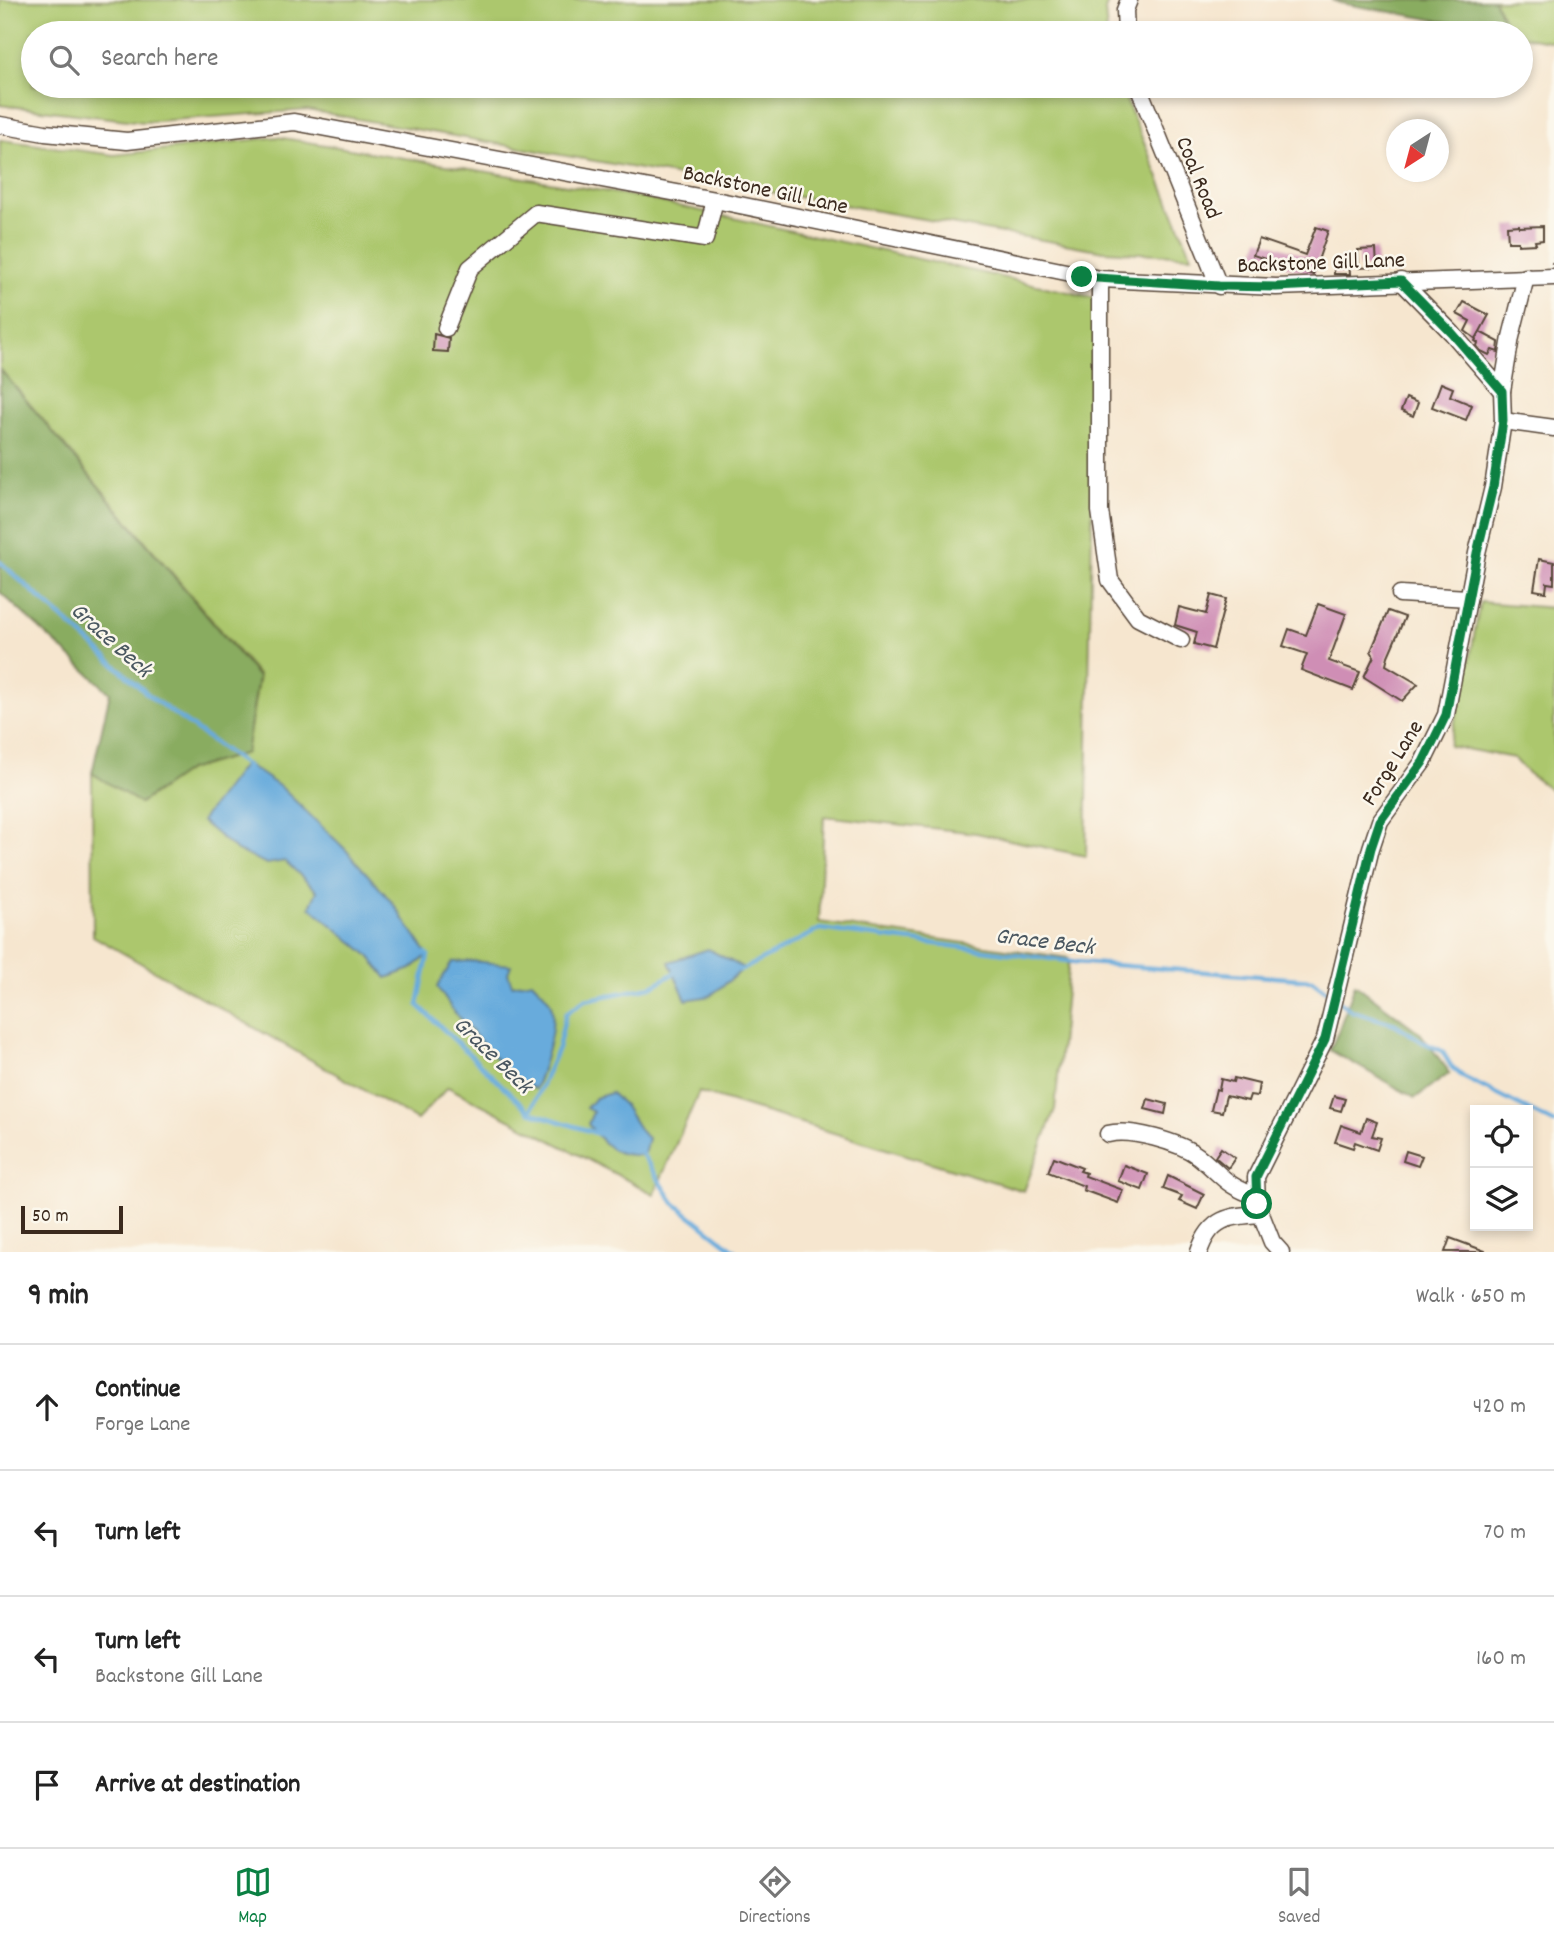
<!DOCTYPE html>
<html lang="en">
<head>
<meta charset="utf-8">
<style>
	body { margin:0; font-family:Dekko,sans-serif; background:#f2f2f2; color:#222 }
	.controls { position:absolute; right:21px; bottom:21px; display:grid; overflow:hidden; border-radius:0px; box-shadow:0 4px 10px #0003 }
	.controls button { width:63px; height:63px; display:grid; place-items:center; padding:0; border:0; border-bottom:2px solid #e0e0e0; background:#fff; color:#222; font:35px sans-serif }
	.compass { position:absolute; left:1386px; top:119px; width:63px; height:63px; border-radius:50%; background:#fff; box-shadow:0 4px 10px #0003; rotate:216deg }
	.scale { position:absolute; left:21px; bottom:18px; width:102px; box-sizing:border-box; padding-left:7px; border:4px solid #3b2a1e; border-top:0; font-size:19px; line-height:24px; white-space:nowrap; color:#3b2a1e; -webkit-text-stroke:5px #fbf7ec; paint-order:stroke }
	.stop { position:absolute; width:21px; height:21px; margin:-16px; border:5px solid #0b8043; border-radius:50%; background:#fff }
	.stop.end { background:#0b8043; border-color:#fff; box-shadow:0 2px 7px #0008 }
	.list { margin:0; padding:0; list-style:none }
	h2 { display:flex; justify-content:space-between; align-items:center; height:91px; margin:0; padding:0 28px; font-size:30px }
	h2 small { font-size:23px; font-weight:400; color:#767676 }
	.list li { display:grid; grid-template-columns:46px 1fr auto; gap:21px; align-items:center; box-sizing:border-box; height:126px; padding:0 28px; border-top:2px solid #e0e0e0 }
	.list b { display:block; font-size:26px; white-space:nowrap }
	.list p { margin:0; font-size:23px; white-space:nowrap; color:#767676 }
	.list em { font-size:23px; font-style:normal; color:#767676 }
	.icon { flex:none; width:38px; height:38px; fill:none; stroke:currentColor; stroke-width:2; stroke-linecap:round; stroke-linejoin:round }
	.map { position:relative; flex:none; width:1554px; height:1252px; overflow:hidden }
	.search { position:absolute; background:#fff; box-shadow:0 4px 10px #0003; left:21px; right:21px; top:21px; height:77px; display:flex; align-items:center; gap:18px; box-sizing:border-box; padding:0 24px; border-radius:38px; color:#767676; font-size:26px }
	.sheet { height:595px; background:#fff }
	nav { display:flex; justify-content:space-around; align-items:center; box-sizing:border-box; height:98px; border-top:2px solid #e0e0e0; background:#fff; font-size:19px; color:#767676 }
	nav a { display:grid; justify-items:center; gap:4px }
	nav .on { color:#0b8043 }
	.map>svg:first-child { display:block }
</style>
</head>
<body>
<div class="map">
<svg width="1554" height="1252" viewBox="0 0 1554 1252">
	<rect width="100%" height="100%" fill="#fbf7ec"/>
	<filter id="ink" filterUnits="userSpaceOnUse"><feTurbulence type="fractalNoise" baseFrequency=".0143" numOctaves="2"/><feDisplacementMap in="SourceGraphic" scale="14" xChannelSelector="R" yChannelSelector="G"/><feConvolveMatrix kernelMatrix="1 2 1 2 8 2 1 2 1" color-interpolation-filters="sRGB"/></filter>
	<filter id="wash" filterUnits="userSpaceOnUse"><feTurbulence type="fractalNoise" baseFrequency=".00686" numOctaves="4" result="noise"/><feDisplacementMap in="SourceGraphic" scale="28" xChannelSelector="R" yChannelSelector="G"/><feGaussianBlur stdDeviation="1.57" result="paint"/><feColorMatrix in="noise" values="0 0 0 0 0 0 0 0 0 0 0 0 0 0 0 0 0 1.4 0 .05"/><feComposite in="paint" operator="in"/></filter>
	<g filter="url(#wash)">
		<rect width="100%" height="100%" fill="#f6e6cf"/>
		<!-- green -->
		<g fill="#acc76d" stroke="#747846" stroke-width="2">
			<path d="M0 0H1109L1105 10 1107 33H33V86H1120L1192 256 1104 251 307 110 144 122 0 105Z"/>
			<path d="M1494 0H1554V42L1521 36V33H1510Z"/>
			<path d="M277 137 633 196 1096 298 1086 856 976 833 824 816 819 922 1069 958 1055 1109 1024 1191 699 1092 654 1194 448 1087 417 1120 93 936 92 773 140 803 188 770 246 753 259 676 0 369V140L114 155Z"/>
			<path d="M1480 602 1554 608V792L1528 773 1514 758 1449 746 1470 659Z"/>
		</g>
		<!-- forest -->
		<g fill="#89ac60" stroke="#626b3f" stroke-width="2">
			<path d="M1332 0H1494L1510 33 1340 3Z"/>
			<path d="M0 369 258 677 246 753 188 770 140 803 92 773 110 693 0 592Z"/>
			<path d="M1355 984 1420 1033 1450 1073 1415 1098 1330 1050 1338 1032Z"/>
		</g>
		<!-- water -->
		<g fill="#67abdc" stroke="#516a7d" stroke-width="2">
			<path d="M245 763 282 788 346 850 392 902 428 955 411 969 387 978 368 955 310 907 317 891 285 861 267 864 237 851 201 821Z"/>
			<path d="M708 949 742 967V970L710 996 686 1000 669 962Z"/>
			<path d="M472 961 511 965 508 973 512 985 532 981C537 987 547 995 550 1002 559 1023 543 1068 535 1089L513 1078 455 1013 437 987 452 962Z"/>
			<path d="M611 1093 624 1105 641 1132 648 1138 644 1155C614 1157 606 1147 588 1124L593 1112 586 1108 595 1098Z"/>
		</g>
		<g fill="none" stroke-linecap="round" stroke-linejoin="round">
			<!-- stream -->
			<g stroke="#67abdc" stroke-width="4.5">
				<path d="M0 562 152 698 248 767"/>
				<path d="M426 953 428 955 418 1005 530 1112 599 1134"/>
				<path d="M737 970H742L820 929 1075 962 1312 980 1330 994"/>
				<path d="M1337 1000 1352 1011 1395 1024 1423 1042 1442 1051 1451 1066 1463 1077 1554 1123"/>
				<path d="M530 1112 558 1048 566 1013 585 1000 651 987 676 972"/>
				<path d="M642 1154 674 1203 737 1252"/>
			</g>
		</g>
		<g id="blocks">
			<!-- building -->
			<g fill="#cf8eb5">
				<path d="M1519 225V227L1543 226V240L1535 241 1536 244 1518 245V242H1508L1507 226Z"/>
				<path d="M1316 227 1328 231 1313 275 1253 255 1259 239 1305 255Z"/>
				<path d="M1376 249 1377 267 1359 268 1358 250Z"/>
				<path d="M1349 259 1350 274H1334V260Z"/>
				<path d="M1464 302 1489 315 1476 339 1465 331 1470 321 1457 314Z"/>
				<path d="M1480 332 1499 342 1498 352 1492 350 1489 355 1481 351 1477 346 1478 343 1475 341Z"/>
				<path d="M434 334 449 338 448 352 433 351Z"/>
				<path d="M1441 383 1453 388 1450 396 1472 405 1466 420 1432 407Z"/>
				<path d="M1406 398 1418 403 1413 416 1401 411Z"/>
				<path d="M1539 559 1554 562V584L1547 583 1546 592 1534 590Z"/>
				<path d="M1211 595 1226 599 1213 649 1194 644 1197 632 1175 625 1179 607 1206 614Z"/>
				<path d="M1318 604 1346 614 1329 661 1360 672 1353 690 1301 670 1307 654 1283 646 1289 629 1306 635Z"/>
				<path d="M1388 611 1405 617 1388 656 1386 665 1418 684 1402 701 1364 677 1374 656 1371 651Z"/>
				<path d="M1234 1078 1259 1084 1257 1096 1250 1095 1248 1101 1226 1096 1222 1112 1211 1110 1216 1089 1219 1090 1221 1079 1233 1082Z"/>
				<path d="M1334 1096 1345 1099 1341 1111 1330 1108Z"/>
				<path d="M1148 1099 1167 1104 1165 1114 1145 1109Z"/>
				<path d="M1366 1118 1377 1122 1372 1136 1381 1138 1377 1150 1355 1142 1353 1148 1335 1142 1341 1125 1361 1132Z"/>
				<path d="M1221 1148 1235 1158 1228 1168 1215 1157Z"/>
				<path d="M1406 1151 1422 1156 1418 1166 1403 1161Z"/>
				<path d="M1054 1157 1082 1168 1080 1171 1086 1173 1085 1176 1123 1190 1118 1203 1083 1190 1084 1186 1048 1172Z"/>
				<path d="M1124 1165 1148 1174 1142 1190 1118 1181Z"/>
				<path d="M1168 1176 1204 1194 1197 1209 1179 1201 1182 1196 1163 1189Z"/>
				<path d="M1450 1238 1485 1251V1252H1445Z"/>
			</g>
		</g>
	</g>
	<g filter="url(#ink)">
		<use href="#blocks" fill-opacity="0" stroke="#574639" stroke-width="2"/>
		<g fill="none" stroke-linecap="round" stroke-linejoin="round">
			<defs>
				<g id="minor">
					<path d="M1126 33 1125 10 1129 0"/>
					<path d="M1138 86 1219 286"/>
					<path d="M0 125 45 133 127 141 294 122 715 200 1100 279 1276 287 1554 277"/>
					<path d="M1100 279V511L1110 580 1138 618 1181 640"/>
					<path d="M1401 281 1452 333 1502 391"/>
					<path d="M446 328 470 268 536 213 705 239 715 200"/>
					<path d="M1503 421 1554 428"/>
					<path d="M1400 594 1468 598"/>
					<path d="M1108 1134C1130 1128 1179 1142 1198 1156 1221 1174 1226 1187 1257 1196"/>
					<path d="M1199 1252C1210 1218 1228 1216 1261 1214"/>
					<path d="M1281 1252 1272 1242 1257 1204 1256 1177 1325 1039 1371 848 1380 821 1423 762 1446 715 1477 553 1493 487 1503 421 1502 391 1511 337 1526 277"/>
				</g>
			</defs>
			<!-- minor casing -->
			<use href="#minor" stroke="#574639" stroke-width="19"/>
			<!-- path -->
			<path stroke="#574639" stroke-width="2.5" stroke-dasharray="2 5" stroke-linecap="butt" d="M1552 264 1554 257"/>
			<!-- minor -->
			<use href="#minor" stroke="#fff" stroke-width="16"/>
		</g>
	</g>
	<g fill="none" stroke-linecap="round" stroke-linejoin="round" filter="url(#ink)">
		<!-- route -->
		<path stroke="#0b8043" stroke-width="9" d="M1082 277 1219 286 1276 287 1401 281 1452 333 1502 391 1503 421 1493 487 1477 553 1446 715 1423 762 1380 821 1371 848 1325 1039 1256 1177 1257 1204"/>
	</g>
	<g text-anchor="middle" stroke-width="5" stroke-linejoin="round" paint-order="stroke">
		<!-- street labels -->
		<g font-size="23" fill="#3b2a1e" stroke="#fbf7ec">
			<text transform="translate(1200 177) rotate(68)" y="8">Coal Road</text>
			<text transform="translate(766 188) rotate(12)" y="8">Backstone Gill Lane</text>
			<text transform="translate(1321 261) rotate(-2)" y="8">Backstone Gill Lane</text>
			<text transform="translate(1391 762) rotate(-58)" y="8">Forge Lane</text>
		</g>
		<!-- water labels -->
		<g font-size="24" font-style="italic" fill="#4a5760" stroke="#fbf7ec">
			<text transform="translate(112 639) rotate(42)" y="8">Grace Beck</text>
			<text transform="translate(1045 940) rotate(7)" y="8">Grace Beck</text>
			<text transform="translate(494 1054) rotate(44)" y="8">Grace Beck</text>
		</g>
	</g>
</svg>
<div class="controls">
<button><svg class="icon" aria-label="locate" viewBox="0 0 24 24"><circle cx="12" cy="12" r="6"/><path d="M12 2v4M12 18v4M2 12h4M18 12h4"/></svg></button>
<button><svg class="icon" aria-label="layers" viewBox="0 0 24 24"><path d="M12 4l9 5-9 5-9-5zM3 14l9 5 9-5"/></svg></button>
</div>
<svg class="compass" viewBox="-18 -18 36 36"><path d="M0-13l5 13h-10z" fill="#e53935"/><path d="M0 13l5-13h-10z" fill="#767676"/></svg>
<div class="scale">50 m</div>
<div class="stop" style="left:1257px;top:1204px"></div>
<div class="stop end" style="left:1082px;top:277px"></div>
<div class="search"><svg class="icon" aria-label="search" viewBox="0 0 24 24"><circle cx="10" cy="10" r="6"/><path d="M15 15l6 6"/></svg>Search here</div>
</div>
<section class="sheet">
<h2>9 min<small>Walk · 650 m</small></h2>
<ul class="list">
<li><svg class="icon" aria-label="ahead" viewBox="0 0 24 24"><path d="M12 20V5M6 11l6-6 6 6"/></svg><div><b>Continue</b><p>Forge Lane</p></div><em>420 m</em></li>
<li><svg class="icon" aria-label="left" viewBox="0 0 24 24"><path d="M17 20v-9H6M10 6l-5 5 5 5"/></svg><div><b>Turn left</b></div><em>70 m</em></li>
<li><svg class="icon" aria-label="left" viewBox="0 0 24 24"><path d="M17 20v-9H6M10 6l-5 5 5 5"/></svg><div><b>Turn left</b><p>Backstone Gill Lane</p></div><em>160 m</em></li>
<li><svg class="icon" aria-label="arrive" viewBox="0 0 24 24"><path d="M6 21V4h12l-3 4 3 4H6"/></svg><div><b>Arrive at destination</b></div></li>
</ul>
</section>
<nav>
<a class="on"><svg class="icon" aria-label="map" viewBox="0 0 24 24"><path d="M3 6l6-2 6 2 6-2v14l-6 2-6-2-6 2zM9 4v14M15 6v14"/></svg>Map</a>
<a><svg class="icon" aria-label="directions" viewBox="0 0 24 24"><path d="M12 3l9 9-9 9-9-9zM9 14v-3h6M13 9l2 2-2 2"/></svg>Directions</a>
<a><svg class="icon" aria-label="saved" viewBox="0 0 24 24"><path d="M7 4h10v16l-5-4-5 4z"/></svg>Saved</a>
</nav>
</body>
</html>
